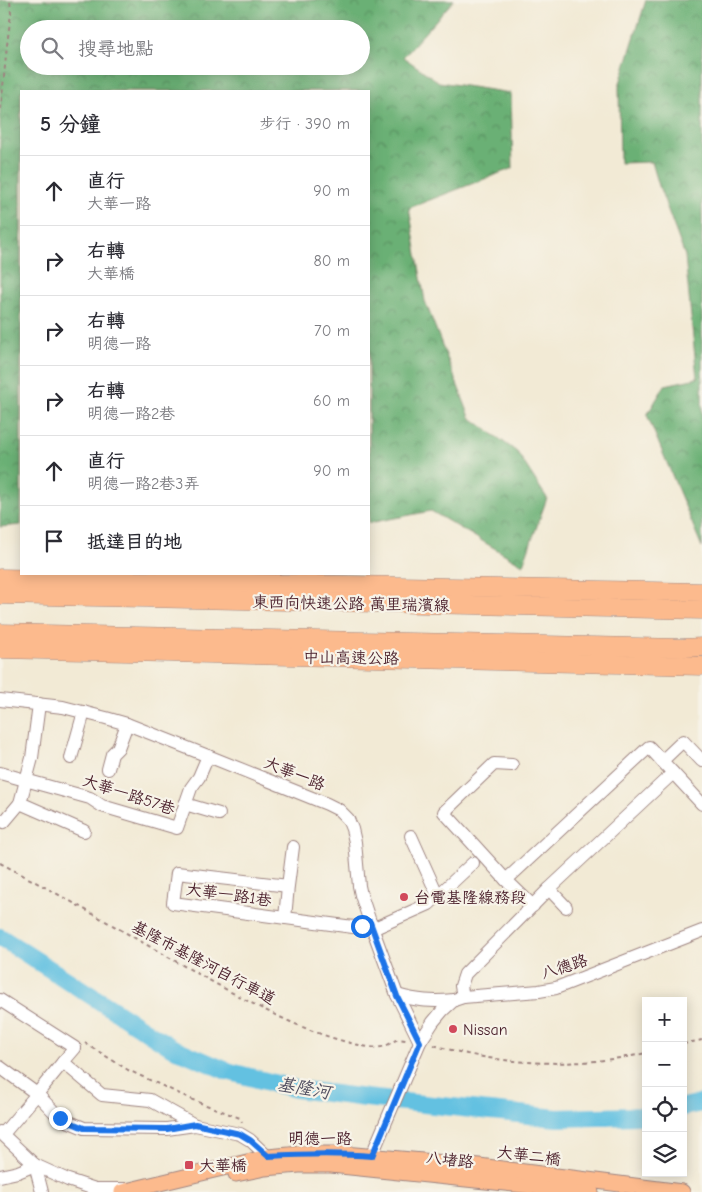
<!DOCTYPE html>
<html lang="zh-TW">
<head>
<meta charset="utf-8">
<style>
	body { margin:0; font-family:"Comic Neue","LXGW WenKai TC",sans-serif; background:#f2f2f3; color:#2b2b33 }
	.controls { position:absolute; right:15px; bottom:15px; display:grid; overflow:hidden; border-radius:0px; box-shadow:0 2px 12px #0003 }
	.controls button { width:45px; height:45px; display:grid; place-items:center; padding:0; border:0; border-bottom:1px solid #e1e1e2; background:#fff; color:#2b2b33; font:25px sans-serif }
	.stop { position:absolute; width:15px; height:15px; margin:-11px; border:4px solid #1a73e8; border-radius:50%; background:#fff }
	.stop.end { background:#1a73e8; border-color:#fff; box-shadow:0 1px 5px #0008 }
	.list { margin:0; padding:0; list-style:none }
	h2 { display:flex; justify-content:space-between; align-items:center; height:65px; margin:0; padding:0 20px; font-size:21px }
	h2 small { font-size:16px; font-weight:400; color:#7c7c81 }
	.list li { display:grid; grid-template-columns:32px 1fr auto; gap:15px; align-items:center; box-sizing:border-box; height:70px; padding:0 20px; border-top:1px solid #e1e1e2 }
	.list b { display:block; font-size:19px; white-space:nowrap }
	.list p { margin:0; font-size:16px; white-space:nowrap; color:#7c7c81 }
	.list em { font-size:16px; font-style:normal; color:#7c7c81 }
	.icon { flex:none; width:28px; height:28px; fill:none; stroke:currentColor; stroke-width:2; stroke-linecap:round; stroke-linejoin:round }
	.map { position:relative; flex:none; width:702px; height:1192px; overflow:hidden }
	.search { position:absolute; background:#fff; box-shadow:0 2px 12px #0003; left:20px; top:20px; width:350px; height:55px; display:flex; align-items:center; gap:12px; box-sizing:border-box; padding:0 18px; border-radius:28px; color:#7c7c81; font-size:19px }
	.panel { position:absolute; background:#fff; box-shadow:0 2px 12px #0003; left:20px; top:90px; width:350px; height:485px; border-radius:0px }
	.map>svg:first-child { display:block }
</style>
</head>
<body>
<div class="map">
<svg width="702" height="1192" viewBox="0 0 702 1192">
	<defs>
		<pattern id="forest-crowns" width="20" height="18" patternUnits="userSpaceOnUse" patternTransform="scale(1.25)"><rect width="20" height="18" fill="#6ab075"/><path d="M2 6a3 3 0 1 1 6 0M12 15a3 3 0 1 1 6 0" fill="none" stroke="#598f60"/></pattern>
	</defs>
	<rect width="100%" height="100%" fill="#f7f3e8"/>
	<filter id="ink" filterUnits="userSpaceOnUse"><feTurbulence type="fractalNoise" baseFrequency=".02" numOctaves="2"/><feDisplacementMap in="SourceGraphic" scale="10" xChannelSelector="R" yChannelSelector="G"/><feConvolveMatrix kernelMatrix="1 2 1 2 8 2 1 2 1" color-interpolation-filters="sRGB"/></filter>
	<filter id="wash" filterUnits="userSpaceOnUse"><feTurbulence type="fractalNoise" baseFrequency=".0096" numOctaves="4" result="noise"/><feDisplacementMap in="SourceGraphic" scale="20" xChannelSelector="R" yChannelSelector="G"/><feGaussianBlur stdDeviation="1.12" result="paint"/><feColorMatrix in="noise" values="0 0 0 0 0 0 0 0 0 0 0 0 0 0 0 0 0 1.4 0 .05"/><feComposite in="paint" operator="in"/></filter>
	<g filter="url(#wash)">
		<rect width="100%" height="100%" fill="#f2ead5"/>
		<!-- forest -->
		<g fill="url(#forest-crowns)" stroke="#5a6850" fill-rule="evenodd">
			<path d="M0 0H454L403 57 439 82 511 93 513 168 409 208 425 301 470 417 517 452 547 498 523 565 431 511 369 523V91H21V525L0 527ZM29 29H361V66H29Z"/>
			<path d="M646 0H702V547L647 415 665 385 697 378 685 256 659 186 652 162 620 163 619 86Z"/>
		</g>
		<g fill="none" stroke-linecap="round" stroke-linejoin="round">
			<!-- river -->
			<g stroke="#63c1e1" stroke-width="18">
				<path d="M0 937 171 1047 227 1071 296 1089 366 1098 557 1118 639 1116 646 1115"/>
				<path d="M683 1107 702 1103"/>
			</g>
		</g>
	</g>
	<g filter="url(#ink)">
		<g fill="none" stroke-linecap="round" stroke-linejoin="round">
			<defs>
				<g id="minor">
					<path d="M0 700 63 707 106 718 127 724 208 756 327 804 339 810 348 819 352 829 355 842 359 886 361 895 370 922 397 995 420 1042"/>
					<path d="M71 758 84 712"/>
					<path d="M662 761 683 741 702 761"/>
					<path d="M108 769 112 754 118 748 127 724"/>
					<path d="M0 773 90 798 102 806 177 828 191 788 199 777 208 756"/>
					<path d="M20 803 84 831"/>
					<path d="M185 804 219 814"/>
					<path d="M0 820 4 822 20 803 32 758 39 704"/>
					<path d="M411 836 438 896"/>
					<path d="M293 847 288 886 177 873 173 903 353 927 361 926 370 922"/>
					<path d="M506 880 444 812 494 764 512 765"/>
					<path d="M549 889 673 773"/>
					<path d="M533 906 506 880 649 747 702 804"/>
					<path d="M285 918 288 886"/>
					<path d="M372 928 377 927 429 904 473 863"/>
					<path d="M397 995C418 1001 432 1002 454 1000"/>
					<path d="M463 997 461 986 465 974 549 889 566 907"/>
					<path d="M0 1000 75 1048 63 1062 102 1095 150 1100 195 1125 240 1134 250 1140 268 1157"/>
					<path d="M0 1067 37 1094 60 1118 84 1128 167 1129 195 1125"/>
					<path d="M0 1132 35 1165 68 1180 95 1189H132"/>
					<path d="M3 1134 37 1094 63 1062"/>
					<path d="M368 1164 420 1042 433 1022 443 1010 454 1000 463 997 539 991 556 988 702 931"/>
					<path d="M35 1165 42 1192"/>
					<path d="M0 1176 18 1172 35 1165"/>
				</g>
				<g id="major">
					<path d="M236 1174 265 1168 299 1165H331L591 1192"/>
					<path d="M122 1192 268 1157 300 1154H344L479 1166 682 1192"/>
				</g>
				<g id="highway">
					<path d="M0 578 702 592"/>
					<path d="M0 595 702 610"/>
					<path d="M0 633 682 648 702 647"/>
					<path d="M0 649 702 666"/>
				</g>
			</defs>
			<!-- minor casing -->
			<use href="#minor" stroke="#9e8480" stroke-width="14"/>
			<!-- major casing -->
			<use href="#major" stroke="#9e8480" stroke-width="17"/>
			<!-- highway casing -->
			<use href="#highway" stroke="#9e8480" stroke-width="19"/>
			<!-- path -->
			<g stroke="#9e8480" stroke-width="2" stroke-dasharray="4 4" stroke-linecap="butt">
				<path d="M0 109 1 108 7 45 11 13 10 0"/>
				<path d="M0 863C65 897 129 935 193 971 245 1000 300 1032 359 1045 367 1047 377 1049 385 1046 395 1042 393 1038 406 1040"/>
				<path d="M85 1043 128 1070 193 1100 240 1118 242 1122"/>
				<path d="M683 1044 702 1040"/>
				<path d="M434 1045C445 1049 456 1051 467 1054 524 1066 589 1066 646 1053"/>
			</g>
			<!-- minor -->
			<use href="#minor" stroke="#fff" stroke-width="12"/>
			<!-- major -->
			<use href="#major" stroke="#fcba8d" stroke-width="15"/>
			<!-- highway -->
			<use href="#highway" stroke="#fcba8d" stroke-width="18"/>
		</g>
	</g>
	<g fill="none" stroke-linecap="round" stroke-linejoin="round" filter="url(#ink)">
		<!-- route -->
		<path stroke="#1a73e8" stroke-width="6" d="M60 1118 84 1128 167 1129 195 1124 240 1134 250 1140 268 1156C303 1154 337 1153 372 1156L420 1042 397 996 370 922 362 926"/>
	</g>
	<!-- markers -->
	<g fill="#d1495b" stroke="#f7f3e8" stroke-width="2">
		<circle cx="404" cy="897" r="5"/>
		<circle cx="453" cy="1029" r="5"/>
		<rect x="184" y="1160" width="10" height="10" rx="2.5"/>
	</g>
	<g text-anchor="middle" stroke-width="4.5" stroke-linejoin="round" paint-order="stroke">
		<!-- street labels -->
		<g font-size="16" fill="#4a1f2b" stroke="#f7f3e8">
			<text transform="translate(351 603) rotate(1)" y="6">東西向快速公路 萬里瑞濱線</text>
			<text transform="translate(351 657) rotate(1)" y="6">中山高速公路</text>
			<text transform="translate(295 773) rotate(22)" y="6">大華一路</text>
			<text transform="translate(129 794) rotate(18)" y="6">大華一路57巷</text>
			<text transform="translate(229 894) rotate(8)" y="6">大華一路1巷</text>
			<text transform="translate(204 962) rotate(28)" y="6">基隆市基隆河自行車道</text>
			<text transform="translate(564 966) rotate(-18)" y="6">八德路</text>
			<text x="320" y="1144">明德一路</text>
			<text transform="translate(529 1155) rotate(7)" y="6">大華二橋</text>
			<text transform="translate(450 1159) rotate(6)" y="6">八堵路</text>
		</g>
		<!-- poi labels -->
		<g font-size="16" fill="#4a1f2b" stroke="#f7f3e8" text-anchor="start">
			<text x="414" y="903">台電基隆線務段</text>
			<text x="463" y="1035">Nissan</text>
			<text x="199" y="1171">大華橋</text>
		</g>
		<!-- water labels -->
		<g font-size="18" font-style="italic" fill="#525062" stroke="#f7f3e8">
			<text transform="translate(304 1088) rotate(10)" y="6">基隆河</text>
		</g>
	</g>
</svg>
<div class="controls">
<button>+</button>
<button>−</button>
<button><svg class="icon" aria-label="locate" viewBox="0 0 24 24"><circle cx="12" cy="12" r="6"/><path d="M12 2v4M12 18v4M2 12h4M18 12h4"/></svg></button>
<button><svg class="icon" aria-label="layers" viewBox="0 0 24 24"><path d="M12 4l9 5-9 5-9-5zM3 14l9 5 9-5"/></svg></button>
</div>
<div class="stop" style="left:362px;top:926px"></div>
<div class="stop end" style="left:60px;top:1118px"></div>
<div class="search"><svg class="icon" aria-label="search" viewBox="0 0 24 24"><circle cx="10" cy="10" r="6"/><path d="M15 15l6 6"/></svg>搜尋地點</div>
<section class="panel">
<h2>5 分鐘<small>步行 · 390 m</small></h2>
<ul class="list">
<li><svg class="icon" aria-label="ahead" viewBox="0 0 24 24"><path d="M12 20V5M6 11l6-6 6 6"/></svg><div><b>直行</b><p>大華一路</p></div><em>90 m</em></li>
<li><svg class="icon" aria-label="right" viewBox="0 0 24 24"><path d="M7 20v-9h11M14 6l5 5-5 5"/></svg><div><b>右轉</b><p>大華橋</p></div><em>80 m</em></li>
<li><svg class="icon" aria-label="right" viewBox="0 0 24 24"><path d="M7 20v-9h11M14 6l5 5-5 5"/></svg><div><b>右轉</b><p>明德一路</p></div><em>70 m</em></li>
<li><svg class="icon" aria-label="right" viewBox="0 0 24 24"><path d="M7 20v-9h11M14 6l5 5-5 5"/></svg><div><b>右轉</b><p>明德一路2巷</p></div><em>60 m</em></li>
<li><svg class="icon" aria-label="ahead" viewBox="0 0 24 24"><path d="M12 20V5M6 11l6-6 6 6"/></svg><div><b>直行</b><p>明德一路2巷3弄</p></div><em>90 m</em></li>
<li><svg class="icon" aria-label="arrive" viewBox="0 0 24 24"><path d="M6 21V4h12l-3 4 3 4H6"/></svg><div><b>抵達目的地</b></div></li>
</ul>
</section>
</div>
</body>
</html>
